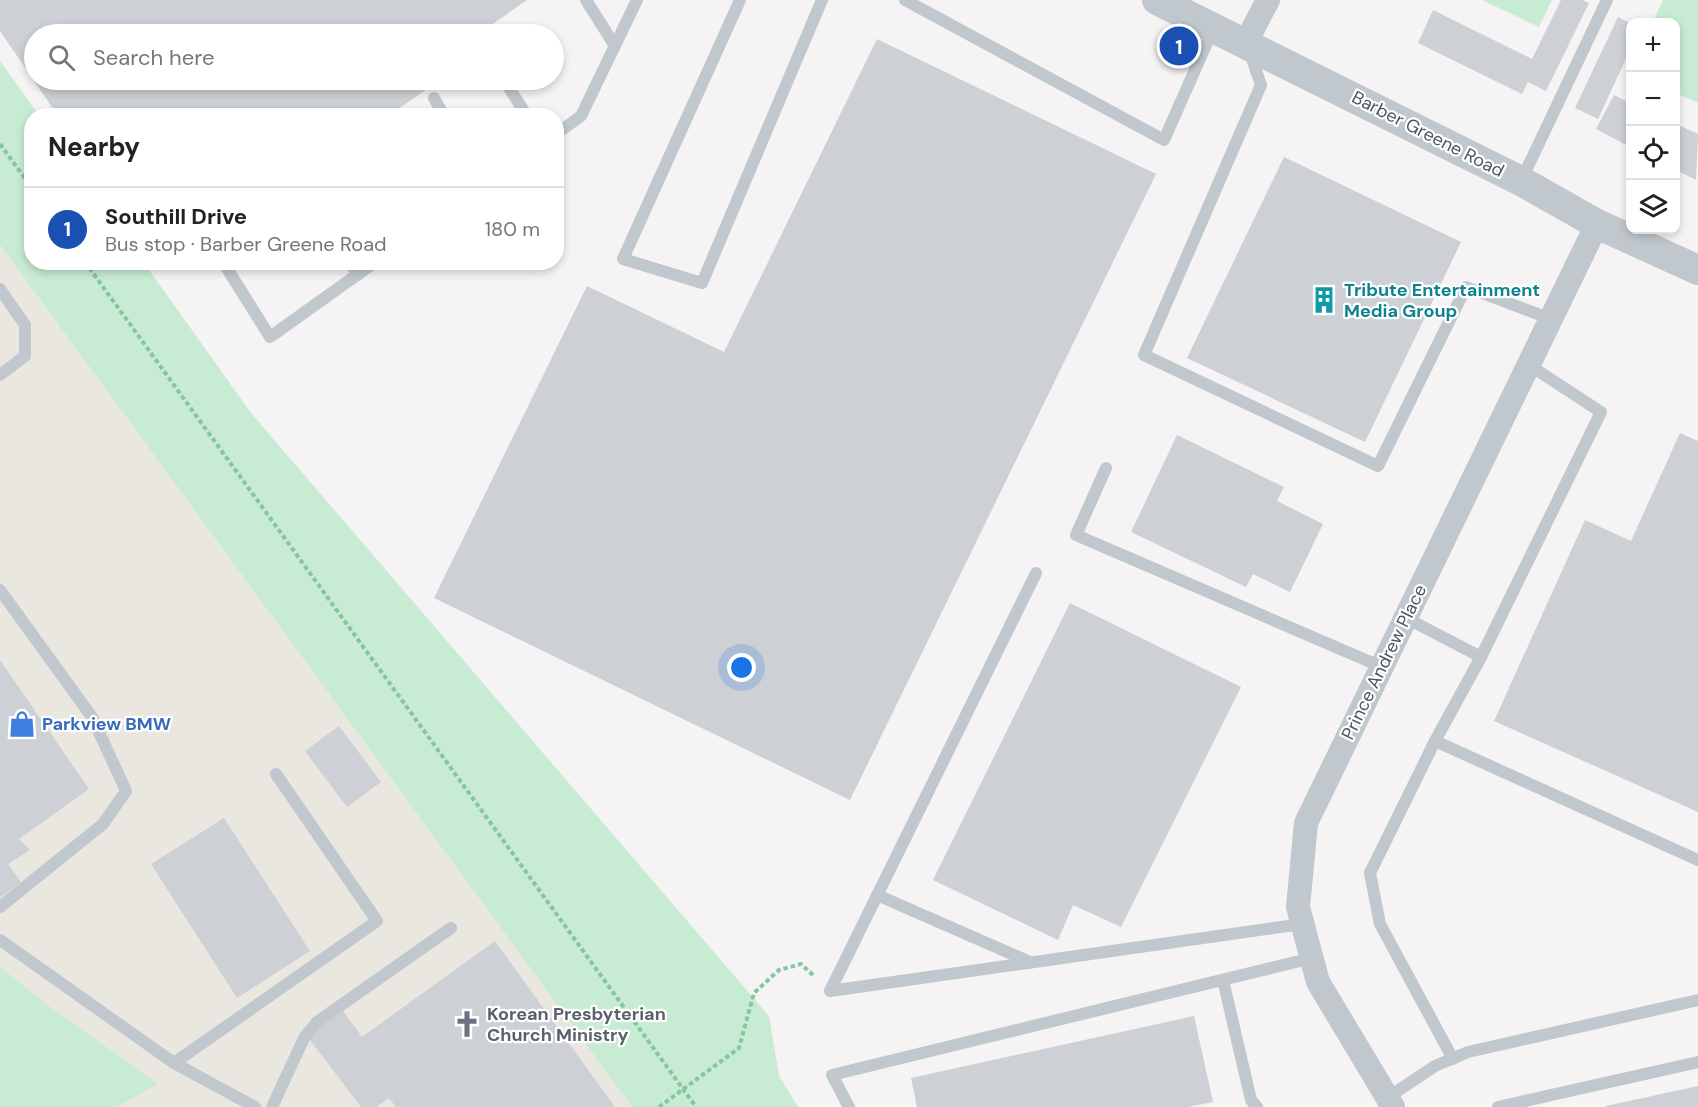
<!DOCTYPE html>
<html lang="en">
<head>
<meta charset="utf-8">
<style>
	body { margin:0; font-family:"DM Sans",sans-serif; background:#f6f6f6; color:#222 }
	.controls { position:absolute; right:18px; top:18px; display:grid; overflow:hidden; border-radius:12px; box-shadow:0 3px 9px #0003 }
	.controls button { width:54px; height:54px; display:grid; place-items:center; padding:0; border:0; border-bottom:2px solid #e0e0e0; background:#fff; color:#222; font:30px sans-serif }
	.you { position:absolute; left:742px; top:668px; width:21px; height:21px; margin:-15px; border:4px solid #fff; border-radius:50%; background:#1a73e8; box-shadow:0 0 0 9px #1a73e833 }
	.badge { display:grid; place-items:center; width:39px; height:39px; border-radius:50%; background:#111827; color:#fff; font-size:20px; font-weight:700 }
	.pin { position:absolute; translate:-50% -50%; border:3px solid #fff; box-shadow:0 2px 6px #0006 }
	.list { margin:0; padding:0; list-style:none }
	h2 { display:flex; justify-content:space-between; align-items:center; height:78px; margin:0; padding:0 24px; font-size:26px }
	h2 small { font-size:20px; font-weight:400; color:#767676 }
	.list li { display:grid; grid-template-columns:39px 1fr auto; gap:18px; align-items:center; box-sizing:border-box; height:84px; padding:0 24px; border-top:2px solid #e0e0e0 }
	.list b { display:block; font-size:22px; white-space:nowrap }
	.list p { margin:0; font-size:20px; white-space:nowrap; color:#767676 }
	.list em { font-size:20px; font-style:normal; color:#767676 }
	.icon { flex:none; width:33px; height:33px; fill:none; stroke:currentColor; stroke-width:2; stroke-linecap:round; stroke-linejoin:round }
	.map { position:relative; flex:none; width:1698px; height:1107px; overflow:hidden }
	.search { position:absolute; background:#fff; box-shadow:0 3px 9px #0003; left:24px; top:24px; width:540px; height:66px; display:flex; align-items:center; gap:15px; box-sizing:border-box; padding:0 21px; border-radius:33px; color:#767676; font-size:22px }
	.panel { position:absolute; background:#fff; box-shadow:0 3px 9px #0003; left:24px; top:108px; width:540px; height:162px; border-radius:24px }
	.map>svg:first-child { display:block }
</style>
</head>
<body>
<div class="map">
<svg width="1698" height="1107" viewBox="0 0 1698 1107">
	<rect width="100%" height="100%" fill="#f5f3f3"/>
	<!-- commercial -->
	<path fill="#eae7e1" d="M0 245 632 1107H0Z"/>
	<!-- green -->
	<g fill="#c8ebd3">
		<path d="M1482 0H1552L1539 27Z"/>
		<path d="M1663 0H1698V103L1676 93V22H1653Z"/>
		<path d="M0 61 39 115 32 116V262L144 263 251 413 769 1016 779 1076 798 1107H632L0 245Z"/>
		<path d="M0 967 50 1007 158 1084 116 1107H0Z"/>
	</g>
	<!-- building -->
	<g fill="#cdd0d4">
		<path d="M0 0H527L480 33 481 34H34V80H440L388 116H58L0 31Z"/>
		<path d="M1561 0H1582L1589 3 1546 91 1528 82 1522 94 1418 43 1433 10 1532 59Z"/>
		<path d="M1618 17 1630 23V50L1598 119 1575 108Z"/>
		<path d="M877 39 1156 174 850 800 434 598 587 286 724 352Z"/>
		<path d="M1614 95 1630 103V147L1596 129Z"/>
		<path d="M1676 124 1698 134 1696 180 1676 170Z"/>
		<path d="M1284 157 1461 242 1365 442 1187 358Z"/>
		<path d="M1680 433 1698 441V812L1494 721 1585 520 1631 541Z"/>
		<path d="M1177 435 1284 487 1277 501 1323 524 1290 592 1253 574 1246 587 1131 532Z"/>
		<path d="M1070 603 1241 687 1121 927 1073 905 1058 940 933 880Z"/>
		<path d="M0 660 89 789 19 839 30 850 8 864 21 882 0 898Z"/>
		<path d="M339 726 381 782 347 807 305 751Z"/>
		<path d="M224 818 310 951 237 998 151 864Z"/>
		<path d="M495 941 615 1107H396L389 1098 376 1107H361L307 1036 343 1011 362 1037Z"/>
		<path d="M1194 1016 1213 1102 1188 1107H917L911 1078Z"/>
		<path d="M1698 1086V1107H1606V1106Z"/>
	</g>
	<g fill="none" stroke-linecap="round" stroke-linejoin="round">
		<!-- path -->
		<g stroke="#84c6a1" stroke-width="4" stroke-dasharray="4.5 3" stroke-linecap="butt">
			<path d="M0 144 32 188"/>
			<path d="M85 262 696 1107"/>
			<path d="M659 1107 739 1048 754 993 779 970 801 964 815 977"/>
		</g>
		<!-- service -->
		<g stroke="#c1c8cd" stroke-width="12">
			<path d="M586 0 615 46"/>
			<path d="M740 0 623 259 702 283 822 0"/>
			<path d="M905 0 1164 140 1214 27"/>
			<path d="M1249 50 1261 85 1144 355 1378 466 1466 287 1551 319"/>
			<path d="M504 80 527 116"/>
			<path d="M434 98 444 116"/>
			<path d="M556 134 581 116 637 0"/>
			<path d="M1521 181 1607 0"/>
			<path d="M223 262 270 337 375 262"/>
			<path d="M350 262 358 275"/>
			<path d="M0 289 25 325V356L0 375"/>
			<path d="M1106 468 1076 535 1382 667"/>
			<path d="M1036 573 830 991 1302 924"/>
			<path d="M0 590 92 717 126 791 103 824 0 907"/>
			<path d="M1406 618 1481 657"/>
			<path d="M1435 741 1698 860"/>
			<path d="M877 895 1030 962"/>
			<path d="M0 940 174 1063 255 1107"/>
			<path d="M1223 980 1251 1100 1257 1107"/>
			<path d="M1453 1059 1380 924 1370 873 1435 741 1481 657 1601 412 1529 365"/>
			<path d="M174 1063 377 921 276 774"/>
			<path d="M1387 1098 1435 1066 1468 1052 1698 1000"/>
			<path d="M272 1107 304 1038 317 1022 451 928"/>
			<path d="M849 1107 832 1075 1312 958"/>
			<path d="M1498 1107 1698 1062"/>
		</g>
		<!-- minor -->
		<g stroke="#c1c8cd" stroke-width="24">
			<path d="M1246 42 1268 0"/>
			<path d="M1393 1107 1318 982 1298 907 1306 823 1597 224"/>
		</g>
		<!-- tertiary -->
		<path stroke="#c1c8cd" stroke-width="30" d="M1157 0 1521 181 1597 224 1698 270"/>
	</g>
	<!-- icons -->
	<defs>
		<symbol id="building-bare" viewBox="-9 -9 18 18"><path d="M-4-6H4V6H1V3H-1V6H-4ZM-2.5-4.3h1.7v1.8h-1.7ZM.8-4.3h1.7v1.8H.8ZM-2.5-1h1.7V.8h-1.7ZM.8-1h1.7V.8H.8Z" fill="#0f9aa8" stroke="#fff" stroke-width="2.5" paint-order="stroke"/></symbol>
		<symbol id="shop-bare" viewBox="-9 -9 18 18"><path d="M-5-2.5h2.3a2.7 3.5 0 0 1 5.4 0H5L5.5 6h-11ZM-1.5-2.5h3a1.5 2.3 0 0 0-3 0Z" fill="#3f7fe0" stroke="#fff" stroke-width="2.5" paint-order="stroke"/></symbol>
		<symbol id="church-bare" viewBox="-9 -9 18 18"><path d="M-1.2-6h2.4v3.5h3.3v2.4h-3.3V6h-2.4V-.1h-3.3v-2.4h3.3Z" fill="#6b7280" stroke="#fff" stroke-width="2.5" paint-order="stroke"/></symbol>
	</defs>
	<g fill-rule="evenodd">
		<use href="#building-bare" x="1305" y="281" width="38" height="38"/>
		<use href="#shop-bare" x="3" y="705" width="38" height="38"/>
		<use href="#church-bare" x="448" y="1005" width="38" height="38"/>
	</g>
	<g text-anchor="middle" stroke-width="4.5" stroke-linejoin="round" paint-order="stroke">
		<!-- street labels -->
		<g font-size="18" fill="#4d575e" stroke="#fff">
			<text transform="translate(1428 134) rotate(27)" y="6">Barber Greene Road</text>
			<text transform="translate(1384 662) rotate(-64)" y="6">Prince Andrew Place</text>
		</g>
		<!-- culture labels -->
		<g font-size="18" font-weight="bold" fill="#0d838f" stroke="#fff" text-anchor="start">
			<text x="1344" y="296">Tribute Entertainment<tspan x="1344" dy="21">Media Group</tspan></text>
		</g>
		<!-- shop labels -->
		<g font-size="18" font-weight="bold" fill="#366cbe" stroke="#fff" text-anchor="start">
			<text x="42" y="730">Parkview BMW</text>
		</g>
		<!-- worship labels -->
		<g font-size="18" font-weight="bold" fill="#5b616d" stroke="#fff" text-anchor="start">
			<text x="487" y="1020">Korean Presbyterian<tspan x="487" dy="21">Church Ministry</tspan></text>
		</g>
	</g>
</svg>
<div class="controls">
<button>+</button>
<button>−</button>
<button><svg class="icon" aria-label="locate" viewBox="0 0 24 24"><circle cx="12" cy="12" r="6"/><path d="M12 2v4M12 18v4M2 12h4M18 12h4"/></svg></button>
<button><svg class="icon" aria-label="layers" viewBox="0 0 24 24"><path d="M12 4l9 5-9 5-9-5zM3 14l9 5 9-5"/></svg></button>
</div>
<div class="you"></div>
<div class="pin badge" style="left:1179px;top:46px;background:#1a4fb4">1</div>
<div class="search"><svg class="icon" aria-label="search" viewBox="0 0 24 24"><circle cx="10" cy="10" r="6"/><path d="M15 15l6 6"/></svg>Search here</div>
<section class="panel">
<h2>Nearby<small></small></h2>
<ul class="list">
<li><span class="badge" style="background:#1a4fb4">1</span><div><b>Southill Drive</b><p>Bus stop · Barber Greene Road</p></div><em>180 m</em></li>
</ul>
</section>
</div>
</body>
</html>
